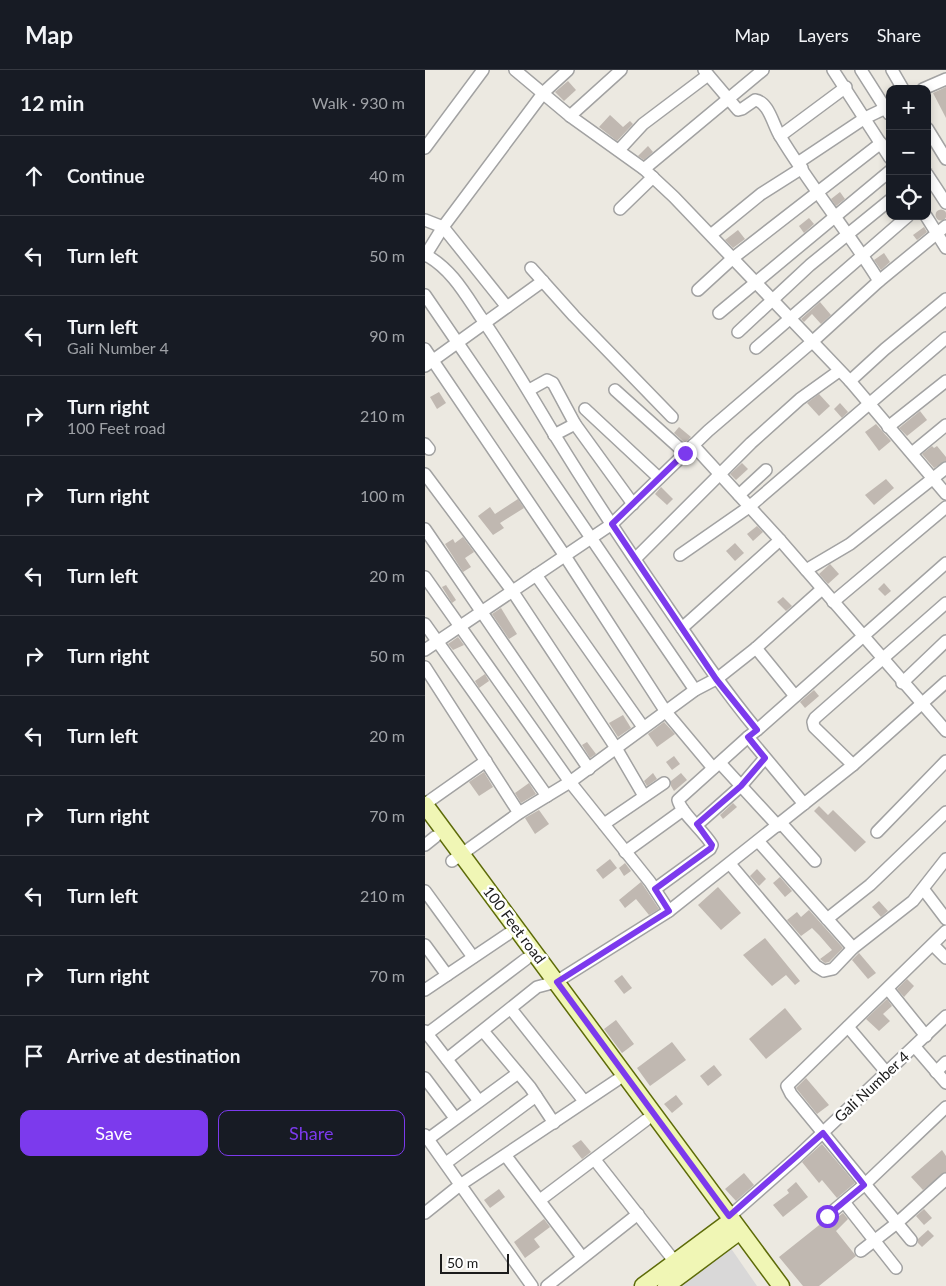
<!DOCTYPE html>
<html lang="en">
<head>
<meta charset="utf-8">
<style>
	body { margin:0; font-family:Lato,sans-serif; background:#242831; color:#f1f3f6 }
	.controls { position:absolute; right:15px; top:15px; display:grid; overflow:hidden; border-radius:10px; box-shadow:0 2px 8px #0003 }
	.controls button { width:45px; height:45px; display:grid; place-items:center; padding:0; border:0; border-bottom:1px solid #363941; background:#171b24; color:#f1f3f6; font:25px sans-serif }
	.scale { position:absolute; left:15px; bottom:12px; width:69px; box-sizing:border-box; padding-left:5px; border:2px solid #1b1b1b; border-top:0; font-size:14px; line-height:18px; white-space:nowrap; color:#1b1b1b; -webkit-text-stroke:4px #fff; paint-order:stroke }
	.stop { position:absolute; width:15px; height:15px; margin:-11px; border:4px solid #7c3aed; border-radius:50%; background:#fff }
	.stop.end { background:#7c3aed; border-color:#fff; box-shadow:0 1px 5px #0008 }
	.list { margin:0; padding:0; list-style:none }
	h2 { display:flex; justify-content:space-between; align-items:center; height:65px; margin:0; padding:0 20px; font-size:21px }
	h2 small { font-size:16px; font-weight:400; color:#9ea1a6 }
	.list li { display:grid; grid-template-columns:32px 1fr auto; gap:15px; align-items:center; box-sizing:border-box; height:80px; padding:0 20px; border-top:1px solid #363941 }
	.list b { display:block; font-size:19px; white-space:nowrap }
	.list p { margin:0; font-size:16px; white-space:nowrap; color:#9ea1a6 }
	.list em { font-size:16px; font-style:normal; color:#9ea1a6 }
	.actions { display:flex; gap:10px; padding:15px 20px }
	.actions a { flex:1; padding:11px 0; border:1px solid #7c3aed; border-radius:10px; text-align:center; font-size:18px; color:#7c3aed }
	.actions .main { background:#7c3aed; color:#fff }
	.icon { flex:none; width:28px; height:28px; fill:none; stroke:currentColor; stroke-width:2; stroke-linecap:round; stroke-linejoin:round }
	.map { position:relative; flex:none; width:521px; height:1216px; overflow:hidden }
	header { display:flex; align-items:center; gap:30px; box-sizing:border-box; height:70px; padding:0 25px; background:#171b24; border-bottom:1px solid #363941 }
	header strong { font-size:24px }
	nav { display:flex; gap:28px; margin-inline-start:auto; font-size:18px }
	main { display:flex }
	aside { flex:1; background:#171b24 }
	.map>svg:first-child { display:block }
</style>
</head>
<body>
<header>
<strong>Map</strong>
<nav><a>Map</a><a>Layers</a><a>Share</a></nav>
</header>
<main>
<aside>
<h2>12 min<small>Walk · 930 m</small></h2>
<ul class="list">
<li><svg class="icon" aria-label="ahead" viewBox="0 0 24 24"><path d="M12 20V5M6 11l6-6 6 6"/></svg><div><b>Continue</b></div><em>40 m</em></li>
<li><svg class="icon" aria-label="left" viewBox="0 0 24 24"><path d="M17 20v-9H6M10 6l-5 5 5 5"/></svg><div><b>Turn left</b></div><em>50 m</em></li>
<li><svg class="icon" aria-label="left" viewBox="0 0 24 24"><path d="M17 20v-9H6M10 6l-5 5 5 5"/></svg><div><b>Turn left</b><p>Gali Number 4</p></div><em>90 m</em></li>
<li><svg class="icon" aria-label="right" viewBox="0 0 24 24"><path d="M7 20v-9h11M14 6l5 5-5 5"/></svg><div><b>Turn right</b><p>100 Feet road</p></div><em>210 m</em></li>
<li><svg class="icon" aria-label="right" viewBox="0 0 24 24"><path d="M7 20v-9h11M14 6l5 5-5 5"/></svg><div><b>Turn right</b></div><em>100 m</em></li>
<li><svg class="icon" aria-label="left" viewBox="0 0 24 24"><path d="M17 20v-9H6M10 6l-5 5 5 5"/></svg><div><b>Turn left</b></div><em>20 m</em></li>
<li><svg class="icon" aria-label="right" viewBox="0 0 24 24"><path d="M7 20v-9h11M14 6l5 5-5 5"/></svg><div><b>Turn right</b></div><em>50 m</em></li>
<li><svg class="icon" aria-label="left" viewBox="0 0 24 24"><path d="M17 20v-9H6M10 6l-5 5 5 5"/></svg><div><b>Turn left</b></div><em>20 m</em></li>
<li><svg class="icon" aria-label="right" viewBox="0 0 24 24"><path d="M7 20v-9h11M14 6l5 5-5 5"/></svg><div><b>Turn right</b></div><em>70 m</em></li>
<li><svg class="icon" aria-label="left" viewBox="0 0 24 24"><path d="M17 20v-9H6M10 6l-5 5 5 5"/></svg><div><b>Turn left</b></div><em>210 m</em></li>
<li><svg class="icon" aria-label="right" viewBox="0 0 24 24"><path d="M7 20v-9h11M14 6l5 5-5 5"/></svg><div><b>Turn right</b></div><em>70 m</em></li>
<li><svg class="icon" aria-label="arrive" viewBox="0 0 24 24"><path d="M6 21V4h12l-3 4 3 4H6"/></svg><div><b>Arrive at destination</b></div></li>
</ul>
<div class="actions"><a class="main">Save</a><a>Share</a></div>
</aside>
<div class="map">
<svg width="521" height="1216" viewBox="0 0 521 1216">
	<rect width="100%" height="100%" fill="#ece9e1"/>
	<!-- residential -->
	<path fill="#d9d8d8" d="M305 1177 332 1216H256Z"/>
	<!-- building -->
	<g fill="#c0b8b1">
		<path d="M143 11 151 20 139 31 130 22Z"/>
		<path d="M521 17V48L508 23Z"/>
		<path d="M185 45 198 57 205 51 208 54 192 71 174 57Z"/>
		<path d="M223 76 228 82 219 90 213 86Z"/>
		<path d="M415 122 420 129 411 136 406 129Z"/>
		<circle cx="516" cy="145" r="5.5"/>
		<path d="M384 148 389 154 379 163 374 156Z"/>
		<path d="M499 157 502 162 492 170 488 165Z"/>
		<path d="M313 160 320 169 308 178 300 170Z"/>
		<path d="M459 183 465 192 456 200 449 190Z"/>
		<path d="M395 232 406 245 396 254 387 244 379 252 376 249Z"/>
		<path d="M14 322 21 333 12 339 5 327Z"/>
		<path d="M394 324 405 336 394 346 382 333Z"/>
		<path d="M415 333 423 342 417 348 409 339Z"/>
		<path d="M495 341 502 350 482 366 474 358Z"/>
		<path d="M451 354 466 371 454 381 440 362Z"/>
		<path d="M254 357 266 367 260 373 249 363Z"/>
		<path d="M507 376 509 378 512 376 521 387V391L509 398 497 384Z"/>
		<path d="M317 393 323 399 311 410 305 404Z"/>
		<path d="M461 409 469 418 449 435 440 425Z"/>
		<path d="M236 417 248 429 242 435 230 424Z"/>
		<path d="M93 429 99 438 75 453 79 458 68 465 53 446 65 437 70 444Z"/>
		<path d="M332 456 338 462 328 471 322 464Z"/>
		<path d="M38 467 49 482 40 488 46 497 38 502 20 474 28 469 30 473Z"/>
		<path d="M310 473 319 483 310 491 301 481Z"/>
		<path d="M405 494 414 504 403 514 394 504Z"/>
		<path d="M459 513 466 521 460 526 453 519Z"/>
		<path d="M21 515 31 530 27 533 17 517Z"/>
		<path d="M358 527 367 536 361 541 352 532Z"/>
		<path d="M76 538 92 564 84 569 67 544Z"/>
		<path d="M33 567 39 575 28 580 23 574Z"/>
		<path d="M60 604 64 611 54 618 50 611Z"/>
		<path d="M389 620 394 626 380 638 375 632Z"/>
		<path d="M198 645 206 658 193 667 184 653Z"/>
		<path d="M239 652 250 664 232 677 223 664Z"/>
		<path d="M162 672 171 684 165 688 157 675Z"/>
		<path d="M249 686 255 694 247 700 241 692Z"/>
		<path d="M59 702 68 717 54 726 44 712Z"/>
		<path d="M228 703 232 709 222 716 219 711Z"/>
		<path d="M256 703 262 710 249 721 246 716V711Z"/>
		<path d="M104 713 111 724 96 733 90 723Z"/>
		<path d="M308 733 312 737 298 749 295 745Z"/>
		<path d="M394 736 403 745 408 740 441 772 430 782 389 741Z"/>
		<path d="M114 740 124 754 110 764 100 748Z"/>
		<path d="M185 789 192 798 178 809 171 800Z"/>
		<path d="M200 793 206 801 199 806 194 798Z"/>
		<path d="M332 799 341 809 334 816 325 806Z"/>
		<path d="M355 807 367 821 360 827 348 813Z"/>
		<path d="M216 812 234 839 224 845 211 829 200 838 194 830Z"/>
		<path d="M293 817 316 843 296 860 273 835Z"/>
		<path d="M454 831 463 841 456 847 447 837Z"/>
		<path d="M384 840 418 878 404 892 400 893 395 889 407 880 394 865 387 858 376 866 362 850 372 842 376 847Z"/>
		<path d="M340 868 375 911 370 915 361 905 347 916 318 885Z"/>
		<path d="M434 883 451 903 443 909 427 890Z"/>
		<path d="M197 905 207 918 199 924 189 911Z"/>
		<path d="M482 909 489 916 479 927 472 919Z"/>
		<path d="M462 929 467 936 458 944 465 951 454 961 441 949Z"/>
		<path d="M360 938 377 959 341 989 324 969Z"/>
		<path d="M191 950 209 974 197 983 179 959Z"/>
		<path d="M247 972 261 990 225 1016 212 998Z"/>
		<path d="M289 995 297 1005 283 1016 275 1006Z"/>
		<path d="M381 1008 404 1035 392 1044 371 1018Z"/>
		<path d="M251 1025 258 1034 247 1043 239 1034Z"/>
		<path d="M156 1070 166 1082 157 1089 147 1076Z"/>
		<path d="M397 1074 430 1113 412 1128 397 1110 394 1113 377 1092Z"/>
		<path d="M517 1080 521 1086V1102L498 1120 486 1107Z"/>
		<path d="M319 1103 329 1115 311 1131 300 1119Z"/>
		<path d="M371 1112 383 1127 358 1147 348 1135 364 1123 362 1120Z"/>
		<path d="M74 1119 80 1127 65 1138 59 1130Z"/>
		<path d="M499 1139 507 1148 499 1155 491 1146Z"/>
		<path d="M418 1143 423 1149 411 1161 431 1186 394 1216H378L354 1187 398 1152H406Z"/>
		<path d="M119 1149 125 1157 109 1169 115 1177 100 1188 89 1172Z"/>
		<path d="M503 1160 509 1166 497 1177 493 1173V1169Z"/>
	</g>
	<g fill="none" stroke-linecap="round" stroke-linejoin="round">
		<defs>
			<g id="street">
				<path d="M90 0 145 46 219 99 249 127 425 311 521 424"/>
				<path d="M279 0 313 40 317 39 330 30C344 32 348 55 355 66 385 116 423 161 454 211"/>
				<path d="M408 0 465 88"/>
				<path d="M436 0 464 44"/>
				<path d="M467 0 478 19"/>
				<path d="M498 19 521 9"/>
				<path d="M145 46 196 0"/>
				<path d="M502 58 521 89"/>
				<path d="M355 66 421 17"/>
				<path d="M0 78 58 0"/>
				<path d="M194 80 218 54 283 5"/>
				<path d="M374 92 440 48 465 36"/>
				<path d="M219 99 338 0"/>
				<path d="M502 104 521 133"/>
				<path d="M195 139 228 107"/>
				<path d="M501 146 521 178"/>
				<path d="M0 150 18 157 82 237"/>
				<path d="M287 164 336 124 377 98"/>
				<path d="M1 185C26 199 39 222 55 246 82 284 105 324 129 364 164 421 201 477 239 532 269 576 298 619 332 660L323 667 379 734"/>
				<path d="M0 186 18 157 119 22 143 0"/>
				<path d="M106 198 149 246 247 347"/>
				<path d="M273 220 308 188 456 73"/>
				<path d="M0 225 270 620"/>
				<path d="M294 243 465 101"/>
				<path d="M313 262 385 195 465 130"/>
				<path d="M331 278 483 146"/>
				<path d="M0 279 140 486 241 642 288 698"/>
				<path d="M0 296 118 211"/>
				<path d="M425 311 460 279 521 229"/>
				<path d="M104 320 122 310 128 313 150 354 208 434"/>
				<path d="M190 320 260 383"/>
				<path d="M160 339 234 408"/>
				<path d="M463 357 521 311"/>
				<path d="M129 365 150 354"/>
				<path d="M0 374 4 379"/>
				<path d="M268 375 355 470 521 661"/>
				<path d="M487 383 521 355"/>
				<path d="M0 404 88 522 191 678 219 726"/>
				<path d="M314 425 341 400"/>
				<path d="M0 459 164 699"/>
				<path d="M255 485 324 437 521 268"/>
				<path d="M210 489 326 373 375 329 414 301"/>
				<path d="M381 500 425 474 521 398"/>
				<path d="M111 505 218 657"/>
				<path d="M0 507 145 712 225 812 244 841"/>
				<path d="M408 532 521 437"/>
				<path d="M0 554 122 726"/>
				<path d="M257 558 355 470"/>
				<path d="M331 578 370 626"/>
				<path d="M0 580 187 454 283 361 387 272 454 211 521 156"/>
				<path d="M0 597 94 743"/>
				<path d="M477 613 521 571"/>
				<path d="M332 660 521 493"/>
				<path d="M295 693 353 756"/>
				<path d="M428 695 389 657 388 652 390 648 521 533"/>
				<path d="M0 734 61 691"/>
				<path d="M356 753 390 791"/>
				<path d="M179 754 239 713"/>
				<path d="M273 754 316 716 340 688"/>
				<path d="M452 762 521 691"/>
				<path d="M333 771 428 878"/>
				<path d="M0 775 10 767"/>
				<path d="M200 782 258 740"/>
				<path d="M27 791 94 743 145 712 270 620 293 608 331 578 397 519"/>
				<path d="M305 794 391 896 399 901 408 899 428 878 488 831 521 789"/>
				<path d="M230 819 285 779 287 775C279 761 256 743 253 730L323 667"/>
				<path d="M499 820 521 849"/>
				<path d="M0 821 48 887"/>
				<path d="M402 849 445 815 521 742"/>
				<path d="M0 875 22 905"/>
				<path d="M508 875 521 888"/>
				<path d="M463 919 501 966"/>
				<path d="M0 920 83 864"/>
				<path d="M86 939 159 1031"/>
				<path d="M423 957 462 1003"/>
				<path d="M0 961 54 1031"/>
				<path d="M58 961 105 1017 129 1053"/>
				<path d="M2 964 101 889"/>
				<path d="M490 977 521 1013"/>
				<path d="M22 989 112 917 131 912 244 841 428 695 521 612"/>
				<path d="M511 1002 521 992"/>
				<path d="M0 1008 30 1048"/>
				<path d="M0 1065 107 1216"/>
				<path d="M3 1069 93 1003"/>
				<path d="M81 1086 157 1187"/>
				<path d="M170 1090 250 1192"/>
				<path d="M21 1093 111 1026"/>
				<path d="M115 1130 221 1050"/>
				<path d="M419 1132 471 1198"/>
				<path d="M0 1143 35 1115 192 1010"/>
				<path d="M305 1146 372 1087 521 946"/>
				<path d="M402 1146 439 1115 521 1037"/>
				<path d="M486 1170 366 1024 362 1016 521 861"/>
				<path d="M436 1181 472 1153 521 1109"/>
				<path d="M122 1216 213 1144"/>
			</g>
			<g id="secondary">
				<path d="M0 735 356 1216"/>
				<path d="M218 1216 307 1150"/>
				<path d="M241 1216 315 1161"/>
			</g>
		</defs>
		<!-- street casing -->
		<use href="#street" stroke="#a2a2a2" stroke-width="14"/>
		<!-- secondary casing -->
		<use href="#secondary" stroke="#5d6b09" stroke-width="19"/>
		<!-- street -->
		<use href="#street" stroke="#fff" stroke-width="11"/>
		<!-- secondary -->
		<use href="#secondary" stroke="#f0f6b5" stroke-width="16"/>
	</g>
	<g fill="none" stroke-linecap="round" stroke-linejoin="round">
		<!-- route -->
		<path stroke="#7c3aed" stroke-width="6" d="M260 383 187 454 291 609 332 660 323 667 340 688 316 716 272 754 287 775 286 778 230 819 244 841 132 912 304 1146 398 1063 439 1115 402 1146"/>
	</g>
	<g text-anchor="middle" stroke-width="5" stroke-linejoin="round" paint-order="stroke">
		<!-- street labels -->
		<g font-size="15" fill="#1b1b1b" stroke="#fff">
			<text transform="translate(89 855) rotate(53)" y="5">100 Feet road</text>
			<text transform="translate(447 1017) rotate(-43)" y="5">Gali Number 4</text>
		</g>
	</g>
</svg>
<div class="controls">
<button>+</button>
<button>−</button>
<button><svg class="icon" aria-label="locate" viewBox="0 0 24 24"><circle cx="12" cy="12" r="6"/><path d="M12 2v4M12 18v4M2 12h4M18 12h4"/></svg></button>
</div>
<div class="scale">50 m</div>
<div class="stop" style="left:402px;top:1146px"></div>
<div class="stop end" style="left:260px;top:383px"></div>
</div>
</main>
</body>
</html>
